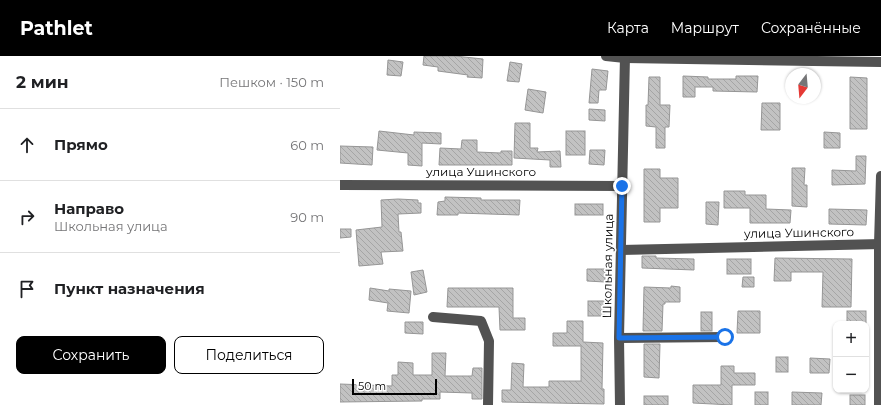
<!DOCTYPE html>
<html lang="ru">
<head>
<meta charset="utf-8">
<style>
	body { margin:0; font-family:Montserrat,sans-serif; background:#f2f2f2; color:#202124 }
	.controls { position:absolute; right:12px; bottom:12px; display:grid; overflow:hidden; border-radius:8px; box-shadow:0 1px 3px #0004 }
	.controls button { width:36px; height:36px; display:grid; place-items:center; padding:0; border:0; border-bottom:1px solid #e0e0e0; background:#fff; color:#202124; font:20px sans-serif }
	.compass { position:absolute; left:445px; top:12px; width:36px; height:36px; border-radius:50%; background:#fff; box-shadow:0 1px 3px #0004; rotate:196deg }
	.scale { position:absolute; left:12px; bottom:10px; width:85px; box-sizing:border-box; padding-left:4px; border:2px solid #000; border-top:0; font-size:11px; line-height:14px; white-space:nowrap; color:#000; -webkit-text-stroke:3px #fff; paint-order:stroke }
	.stop { position:absolute; width:12px; height:12px; margin:-9px; border:3px solid #1a73e8; border-radius:50%; background:#fff }
	.stop.end { background:#1a73e8; border-color:#fff; box-shadow:0 1px 4px #0008 }
	.list { margin:0; padding:0; list-style:none }
	h2 { display:flex; justify-content:space-between; align-items:center; height:52px; margin:0; padding:0 16px; font-size:17px }
	h2 small { font-size:13px; font-weight:400; color:#757577 }
	.list li { display:grid; grid-template-columns:26px 1fr auto; gap:12px; align-items:center; box-sizing:border-box; height:72px; padding:0 16px; border-top:1px solid #e0e0e0 }
	.list b { display:block; font-size:15px; white-space:nowrap }
	.list p { margin:0; font-size:13px; white-space:nowrap; color:#757577 }
	.list em { font-size:13px; font-style:normal; color:#757577 }
	.actions { display:flex; gap:8px; padding:12px 16px }
	.actions a { flex:1; padding:9px 0; border:1px solid #000; border-radius:8px; text-align:center; font-size:14px; color:#000 }
	.actions .main { background:#000; color:#fff }
	.icon { flex:none; width:22px; height:22px; fill:none; stroke:currentColor; stroke-width:2; stroke-linecap:round; stroke-linejoin:round }
	.map { position:relative; flex:none; width:541px; height:349px; overflow:hidden }
	header { display:flex; align-items:center; gap:24px; box-sizing:border-box; height:56px; padding:0 20px; background:#000; color:#fff }
	header strong { font-size:19px }
	nav { display:flex; gap:22px; margin-inline-start:auto; font-size:14px }
	main { display:flex }
	aside { flex:1; background:#fff }
	.map>svg:first-child { display:block }
</style>
</head>
<body>
<header>
<strong>Pathlet</strong>
<nav><a>Карта</a><a>Маршрут</a><a>Сохранённые</a></nav>
</header>
<main>
<aside>
<h2>2 мин<small>Пешком · 150 m</small></h2>
<ul class="list">
<li><svg class="icon" aria-label="ahead" viewBox="0 0 24 24"><path d="M12 20V5M6 11l6-6 6 6"/></svg><div><b>Прямо</b></div><em>60 m</em></li>
<li><svg class="icon" aria-label="right" viewBox="0 0 24 24"><path d="M7 20v-9h11M14 6l5 5-5 5"/></svg><div><b>Направо</b><p>Школьная улица</p></div><em>90 m</em></li>
<li><svg class="icon" aria-label="arrive" viewBox="0 0 24 24"><path d="M6 21V4h12l-3 4 3 4H6"/></svg><div><b>Пункт назначения</b></div></li>
</ul>
<div class="actions"><a class="main">Сохранить</a><a>Поделиться</a></div>
</aside>
<div class="map">
<svg width="541" height="349" viewBox="0 0 541 349">
	<defs>
		<pattern id="building-back-hatch" width="6" height="6" patternUnits="userSpaceOnUse"><rect width="6" height="6" fill="#c2c2c2"/><path d="M-1 5l2 2M0 0l6 6M5-1l2 2" fill="none" stroke="#a5a5a5"/></pattern>
	</defs>
	<rect width="100%" height="100%" fill="#fff"/>
	<!-- building -->
	<g fill="url(#building-back-hatch)" stroke="#969696">
		<path d="M84 0H115L143 3 142 22 127 21 128 19 98 15V11L83 9Z"/>
		<path d="M48 4 63 6 61 20 47 19Z"/>
		<path d="M170 6 182 8 179 26 167 25Z"/>
		<path d="M252 13 268 15 266 34H259L258 47H249Z"/>
		<path d="M343 20 368 21V23H396V20H418L417 36 373 35V31H355V41H343Z"/>
		<path d="M309 21H320V49H330L329 71H325V92H316V71L306 70V49H308Z"/>
		<path d="M510 21 527 22V73H510Z"/>
		<path d="M188 33 206 36 203 57 185 54Z"/>
		<path d="M422 47H440V74H421Z"/>
		<path d="M249 53 265 54V65L249 64Z"/>
		<path d="M175 67H190V92H198L197 96 220 95 221 111H210V104L174 102Z"/>
		<path d="M39 75 74 79V76L101 77V88L82 87V110L68 109V97L37 94Z"/>
		<rect x="226" y="75" width="19" height="24"/>
		<path d="M484 76 500 77V92H484Z"/>
		<path d="M122 84H137V96L161 97V95H172V109H99L100 92 121 93Z"/>
		<path d="M0 90 33 91 32 109 0 107Z"/>
		<path d="M250 94H265L264 109 249 108Z"/>
		<path d="M516 100H526L525 128 492 129V114L516 115Z"/>
		<path d="M452 112H465L464 129H467V151L452 150Z"/>
		<path d="M304 113H320V122H338V152H320V166H304Z"/>
		<path d="M384 135H405V139H426V153L451 154 450 167H410V152H384Z"/>
		<path d="M105 141 141 142V144H180L179 159 118 157V159H97L98 146 105 145Z"/>
		<path d="M58 143 78 144V147H81V157L58 158 59 176H61L63 195 41 196 43 208 19 210 16 174 42 171 41 144Z"/>
		<path d="M366 146H379L378 169 366 168Z"/>
		<rect x="235" y="148" width="28" height="11"/>
		<path d="M489 153 527 154 526 169 489 168Z"/>
		<path d="M0 173H11V181L0 182Z"/>
		<path d="M302 200H316V202L354 203V214L302 212Z"/>
		<path d="M435 202 512 203 511 251H482L483 216H451V225H434Z"/>
		<rect x="387" y="203" width="24" height="15"/>
		<path d="M247 213H265V226L247 225Z"/>
		<path d="M83 214 87 236 74 239 71 216Z"/>
		<path d="M403 221H414V231H402Z"/>
		<path d="M331 230 340 231V246H325V248H323L322 275H303L304 231 331 232Z"/>
		<path d="M30 232 49 235V233L71 235 69 257 47 255 48 247 29 244Z"/>
		<path d="M108 232H173V262H185V274H160L159 251H107Z"/>
		<rect x="248" y="245" width="16" height="15"/>
		<path d="M398 255H420V277H397Z"/>
		<rect x="507" y="255" width="19" height="13"/>
		<rect x="361" y="256" width="11" height="19"/>
		<path d="M227 265H243V286L263 287 262 333H264V348L162 346V334H171L172 307 184 308 183 331H209V325H241V290H213V277H227Z"/>
		<path d="M65 266H83V278L65 277Z"/>
		<path d="M304 288H320L319 322 304 321Z"/>
		<path d="M92 297H106L105 320H132L133 312H142V343H132V337L100 336V343H82V345L0 346V328L52 330V319H58V306L73 307V319H92Z"/>
		<rect x="436" y="301" width="12" height="15"/>
		<path d="M470 302 490 303 489 317H470Z"/>
		<path d="M381 310H394V317H415V329H392V349L353 347V329H381Z"/>
		<rect x="415" y="336" width="13" height="13"/>
		<path d="M452 336 482 337 481 349H452Z"/>
		<rect x="510" y="339" width="15" height="10"/>
		<rect x="304" y="340" width="24" height="9"/>
	</g>
	<g fill="none" stroke-linecap="round" stroke-linejoin="round">
		<!-- minor -->
		<g stroke="#525252" stroke-width="10">
			<path d="M266 0 285 2 541 6"/>
			<path d="M0 129 282 130"/>
			<path d="M281 194 541 188"/>
			<path d="M93 261 141 265 149 285 148 349"/>
			<path d="M279 282 385 281"/>
			<path d="M280 349 279 282 285 0"/>
			<path d="M539 349V188L541 120"/>
		</g>
	</g>
	<g fill="none" stroke-linecap="round" stroke-linejoin="round">
		<!-- route -->
		<path stroke="#1a73e8" stroke-width="5" d="M282 130 279 282 385 281"/>
	</g>
	<g text-anchor="middle" stroke-width="3.5" stroke-linejoin="round" paint-order="stroke">
		<!-- street labels -->
		<g font-size="12" fill="#000" stroke="#fff">
			<text x="141" y="120">улица Ушинского</text>
			<text transform="translate(459 177) rotate(-1)" y="4">улица Ушинского</text>
			<text transform="translate(268 210) rotate(-89)" y="4">Школьная улица</text>
		</g>
	</g>
</svg>
<div class="controls">
<button>+</button>
<button>−</button>
</div>
<svg class="compass" viewBox="-18 -18 36 36"><path d="M0-13l5 13h-10z" fill="#e53935"/><path d="M0 13l5-13h-10z" fill="#757577"/></svg>
<div class="scale">50 m</div>
<div class="stop" style="left:385px;top:281px"></div>
<div class="stop end" style="left:282px;top:130px"></div>
</div>
</main>
</body>
</html>
